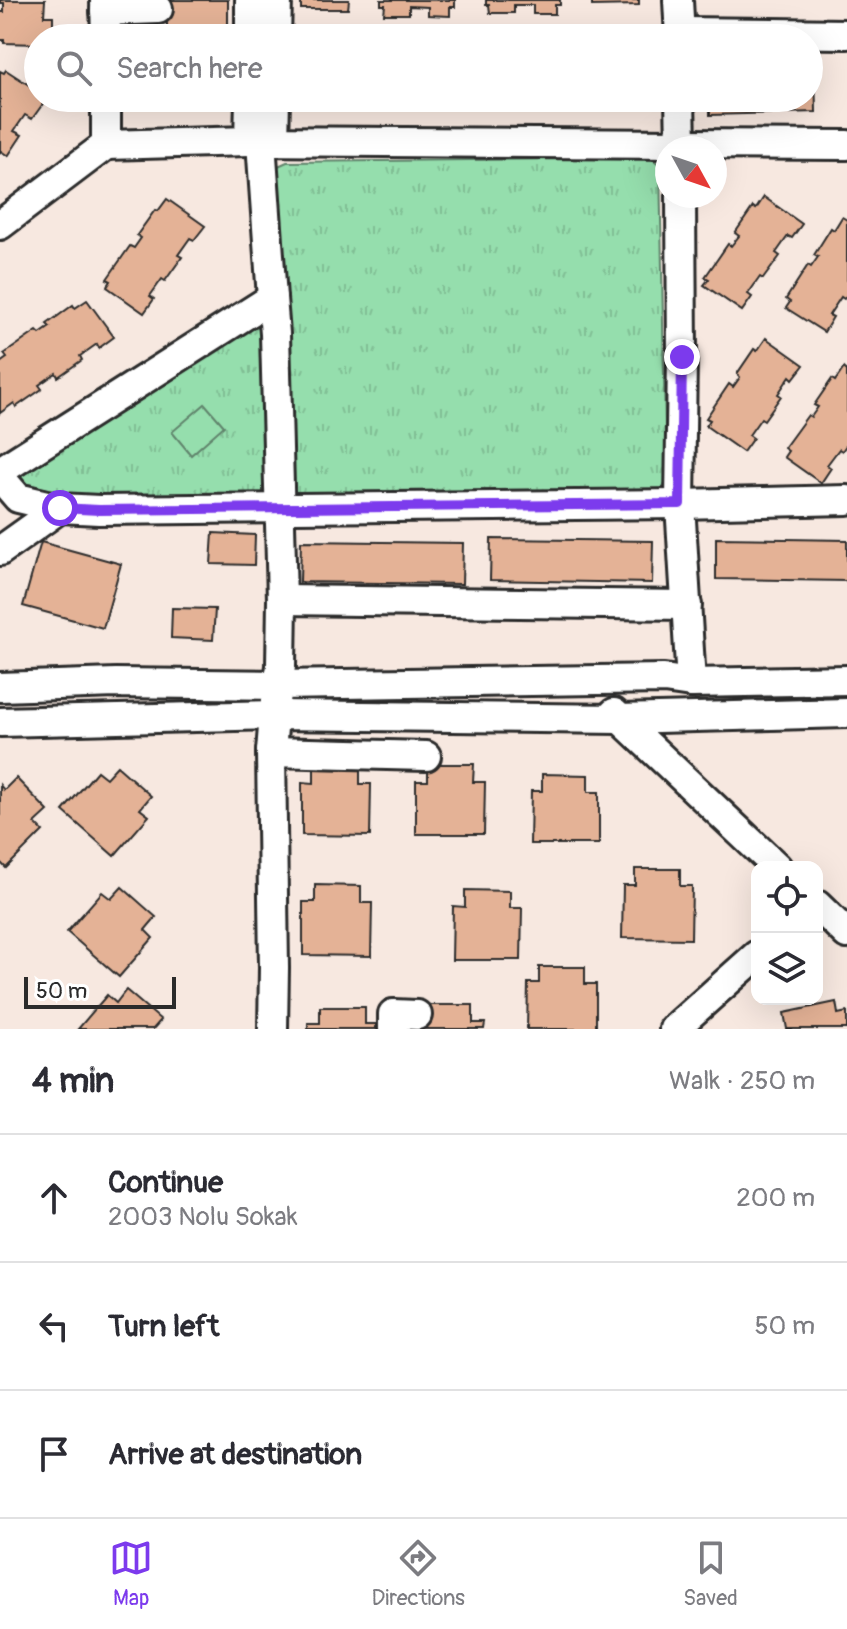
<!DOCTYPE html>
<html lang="en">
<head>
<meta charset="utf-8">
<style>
	body { margin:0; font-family:Pangolin,sans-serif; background:#f2f2f3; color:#2b2b33 }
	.controls { position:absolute; right:24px; bottom:24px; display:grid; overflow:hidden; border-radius:16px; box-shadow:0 8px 32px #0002 }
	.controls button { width:72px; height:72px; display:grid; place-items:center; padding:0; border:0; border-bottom:2px solid #e1e1e2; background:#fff; color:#2b2b33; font:40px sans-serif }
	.compass { position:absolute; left:655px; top:136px; width:72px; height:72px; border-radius:50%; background:#fff; box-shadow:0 8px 32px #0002; rotate:130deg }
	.scale { position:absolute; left:24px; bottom:20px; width:152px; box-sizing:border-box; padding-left:8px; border:4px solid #2b2b2b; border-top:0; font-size:22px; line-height:28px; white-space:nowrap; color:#2b2b2b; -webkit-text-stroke:6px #fff; paint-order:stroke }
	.stop { position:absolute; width:24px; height:24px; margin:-18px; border:6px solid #7c3aed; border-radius:50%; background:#fff }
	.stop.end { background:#7c3aed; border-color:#fff; box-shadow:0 2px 8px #0008 }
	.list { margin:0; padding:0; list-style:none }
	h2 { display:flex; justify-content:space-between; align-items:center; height:104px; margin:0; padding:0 32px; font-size:34px }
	h2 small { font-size:26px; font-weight:400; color:#7c7c81 }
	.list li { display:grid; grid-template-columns:52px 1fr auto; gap:24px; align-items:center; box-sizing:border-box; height:128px; padding:0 32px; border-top:2px solid #e1e1e2 }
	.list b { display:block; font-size:30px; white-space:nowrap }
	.list p { margin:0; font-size:26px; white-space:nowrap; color:#7c7c81 }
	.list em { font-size:26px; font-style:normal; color:#7c7c81 }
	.icon { flex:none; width:44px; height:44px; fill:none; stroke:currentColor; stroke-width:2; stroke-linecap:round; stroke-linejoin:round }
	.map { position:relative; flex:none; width:847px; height:1029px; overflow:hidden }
	.search { position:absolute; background:#fff; box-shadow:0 8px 32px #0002; left:24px; right:24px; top:24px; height:88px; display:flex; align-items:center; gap:20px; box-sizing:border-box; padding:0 28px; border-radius:44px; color:#7c7c81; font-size:30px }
	.sheet { height:488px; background:#fff }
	nav { display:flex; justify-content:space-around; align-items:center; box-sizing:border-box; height:112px; border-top:2px solid #e1e1e2; background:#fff; font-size:22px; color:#7c7c81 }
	nav a { display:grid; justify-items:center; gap:4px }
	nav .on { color:#7c3aed }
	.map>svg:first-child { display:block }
</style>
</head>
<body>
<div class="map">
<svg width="847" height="1029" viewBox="0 0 847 1029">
	<defs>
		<pattern id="grass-tufts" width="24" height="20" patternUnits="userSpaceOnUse" patternTransform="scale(2)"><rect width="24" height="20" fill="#95dead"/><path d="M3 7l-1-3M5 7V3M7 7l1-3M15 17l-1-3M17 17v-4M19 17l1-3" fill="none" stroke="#81bf95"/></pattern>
	</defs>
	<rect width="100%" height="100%" fill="#f7e8e0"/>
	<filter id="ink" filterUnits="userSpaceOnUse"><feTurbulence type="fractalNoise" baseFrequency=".0125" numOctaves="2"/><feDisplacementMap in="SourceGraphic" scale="16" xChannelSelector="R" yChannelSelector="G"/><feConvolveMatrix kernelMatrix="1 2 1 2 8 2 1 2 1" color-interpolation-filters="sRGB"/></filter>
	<g filter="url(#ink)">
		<!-- grass -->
		<g fill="url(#grass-tufts)" stroke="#60846c" stroke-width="2">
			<path d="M651 158 660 165 666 482 661 491 290 498 276 167 287 162Z"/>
			<path d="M250 328H264L268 495 79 497 16 481 10 473Z"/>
		</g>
		<!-- park -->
		<path fill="#95dead" stroke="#60846c" stroke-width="2" d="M205 404 224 426 191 455 172 432Z"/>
		<!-- building -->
		<g fill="#e4b296" stroke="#2b2b2b" stroke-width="2">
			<path d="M0 0H45L44 16H53V38H38V44L4 43V40H0V12H4V3H0Z"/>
			<rect x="167" y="0" width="61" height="38"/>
			<path d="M301 0H349L348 9H301Z"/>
			<path d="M381 0H455V7H450V16L428 15V7L409 6V14H384L385 5H381Z"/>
			<path d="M486 0H560V5H555V14H533V5H514V13H490L489 5H486Z"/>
			<path d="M592 0H639V5L592 6Z"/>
			<path d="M6 70 38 91V98L45 101 32 119 25 115 14 131 22 135 8 156 1 151 0 153V71L4 73Z"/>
			<path d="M809 70H815L816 112 710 115V98H809Z"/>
			<rect x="513" y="98" width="46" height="2"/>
			<path d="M764 197 802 224 792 238 788 236 776 253 780 256 763 279 760 277 748 294 752 297 742 311 704 285 709 279 705 277 728 244 731 246 739 236 735 233 753 207 756 209Z"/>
			<path d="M167 199 205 226 194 240 190 238 178 255 182 257 165 281 162 279 150 296 154 299 144 313 107 287 111 281 107 279 130 246 134 248 141 238 137 235 155 210 158 211Z"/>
			<path d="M842 217 847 220V295L844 299 841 297 829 315 833 317 824 332 786 308 790 302 786 299 808 265 811 267 818 257 814 255 831 228 834 230Z"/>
			<path d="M87 300 114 337 99 348 97 344 80 356 82 360 58 377 56 373 39 385 42 389 16 407 14 403 0 413V363L7 358 4 354 37 331 40 334 50 327 47 324 73 305 75 308Z"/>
			<path d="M766 338 804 365 793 379 790 376 778 394 781 396 764 420 761 418 749 435 753 438 743 452 706 426 710 420 706 418 729 384 733 387 740 377 737 374 754 349 757 351Z"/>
			<path d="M844 368 847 371V444L842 451 839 449 827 465 831 468 821 483 784 457 788 451 784 448 808 415 811 417 818 407 814 405 832 379 835 381Z"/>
			<path d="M213 533 255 535 254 565 211 564Z"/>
			<path d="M716 538 847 540V581L716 579Z"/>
			<path d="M491 539 653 541 652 583 490 580Z"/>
			<path d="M301 541 463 543 462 584 300 582Z"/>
			<path d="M41 542 121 564 103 628 23 606Z"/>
			<path d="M172 608 215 609 213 640 171 638Z"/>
			<path d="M428 764H474L473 782H485L484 834H416V781H428Z"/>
			<path d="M117 766 151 796 140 809 149 816 114 856 63 811 97 771 106 778Z"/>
			<path d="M314 766H360V784H371L370 836 302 835V782L314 783Z"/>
			<path d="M542 774 588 775V792H599V844H530L531 791H542Z"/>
			<path d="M16 778 48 811 35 823 43 831 6 868 0 862V785L4 790Z"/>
			<path d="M635 869H680V886H692L691 939 622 938 623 885H635Z"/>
			<path d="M315 885 361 886V903H372L371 956 303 955V902H315Z"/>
			<path d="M122 887 156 917 145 930 153 938 119 977 67 932 102 892 111 899Z"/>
			<path d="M465 890 510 891V908H522L521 960H452L453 906 465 907Z"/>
			<path d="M539 967H585V984H596V1029H527L528 983H539Z"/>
			<path d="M126 990 161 1020 153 1029H78L107 995 116 1003Z"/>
			<path d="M836 1002 838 1014 847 1012V1029H787L784 1013Z"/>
			<path d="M428 1005H473V1023H485L484 1029H416V1021H427Z"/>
			<path d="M320 1007H365V1024H376V1029H308V1023H320Z"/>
		</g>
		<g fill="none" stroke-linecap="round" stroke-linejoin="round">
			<defs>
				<g id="minor">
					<path d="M105 0 106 38"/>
					<path d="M678 0 680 38"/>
					<path d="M105 11 158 9"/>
					<path d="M680 32 847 34"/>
					<path d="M250 38V0"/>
					<path d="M276 38 277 0"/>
					<path d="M249 141 250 98"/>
					<path d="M261 142 272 298"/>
					<path d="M274 142 275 98"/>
					<path d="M106 145 249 141 681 144 680 98"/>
					<path d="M681 148V144L847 145"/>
					<path d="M681 196 682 357 680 504 691 683"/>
					<path d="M0 225 106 145V98"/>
					<path d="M0 471 272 298 275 334 282 600 281 666 274 715 271 752 274 968 273 1029"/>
					<path d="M0 477 18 498 60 508 99 510 680 504 847 500"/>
					<path d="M0 551 60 508"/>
					<path d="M282 600 687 605"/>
					<path d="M0 687 116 683 278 685 664 679 691 683 847 680"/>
					<path d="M614 713 777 867"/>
					<path d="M0 722 274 715 619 719 847 713"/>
					<path d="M271 752 426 756"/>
					<path d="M817 905 847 934"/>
					<path d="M393 1029V1014L417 1015"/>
					<path d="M674 1029 757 955"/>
				</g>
			</defs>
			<!-- minor casing -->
			<use href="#minor" stroke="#2b2b2b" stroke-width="34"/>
			<!-- minor -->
			<use href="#minor" stroke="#fff" stroke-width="28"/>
		</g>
	</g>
	<g fill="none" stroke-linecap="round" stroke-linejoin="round" filter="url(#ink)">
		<!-- route -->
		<path stroke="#7c3aed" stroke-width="10" d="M60 508 99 510 680 504 682 357"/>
	</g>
</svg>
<div class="controls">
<button><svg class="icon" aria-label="locate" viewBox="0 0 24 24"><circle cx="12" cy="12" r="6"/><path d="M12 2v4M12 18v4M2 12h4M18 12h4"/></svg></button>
<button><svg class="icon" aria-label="layers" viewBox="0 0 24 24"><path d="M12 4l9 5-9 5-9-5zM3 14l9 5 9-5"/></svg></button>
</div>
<svg class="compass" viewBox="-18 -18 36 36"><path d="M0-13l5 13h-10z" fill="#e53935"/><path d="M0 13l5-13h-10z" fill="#7c7c81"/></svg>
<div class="scale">50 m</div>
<div class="stop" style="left:60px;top:508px"></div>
<div class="stop end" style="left:682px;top:357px"></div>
<div class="search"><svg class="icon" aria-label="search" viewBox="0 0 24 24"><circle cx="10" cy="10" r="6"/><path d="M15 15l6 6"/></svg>Search here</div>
</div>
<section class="sheet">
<h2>4 min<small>Walk · 250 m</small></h2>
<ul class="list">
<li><svg class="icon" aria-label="ahead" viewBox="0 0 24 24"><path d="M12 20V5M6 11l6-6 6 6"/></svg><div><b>Continue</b><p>2003 Nolu Sokak</p></div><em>200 m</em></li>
<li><svg class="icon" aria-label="left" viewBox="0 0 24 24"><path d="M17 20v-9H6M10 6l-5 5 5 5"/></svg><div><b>Turn left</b></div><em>50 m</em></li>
<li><svg class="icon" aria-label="arrive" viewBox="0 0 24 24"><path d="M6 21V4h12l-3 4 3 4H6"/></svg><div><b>Arrive at destination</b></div></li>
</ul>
</section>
<nav>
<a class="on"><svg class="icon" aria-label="map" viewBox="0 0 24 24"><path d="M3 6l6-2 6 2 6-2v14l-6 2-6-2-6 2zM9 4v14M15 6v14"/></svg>Map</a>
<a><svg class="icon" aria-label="directions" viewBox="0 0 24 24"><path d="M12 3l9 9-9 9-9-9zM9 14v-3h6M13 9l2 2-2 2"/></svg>Directions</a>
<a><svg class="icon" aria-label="saved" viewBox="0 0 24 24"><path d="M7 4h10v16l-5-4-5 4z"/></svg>Saved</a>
</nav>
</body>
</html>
